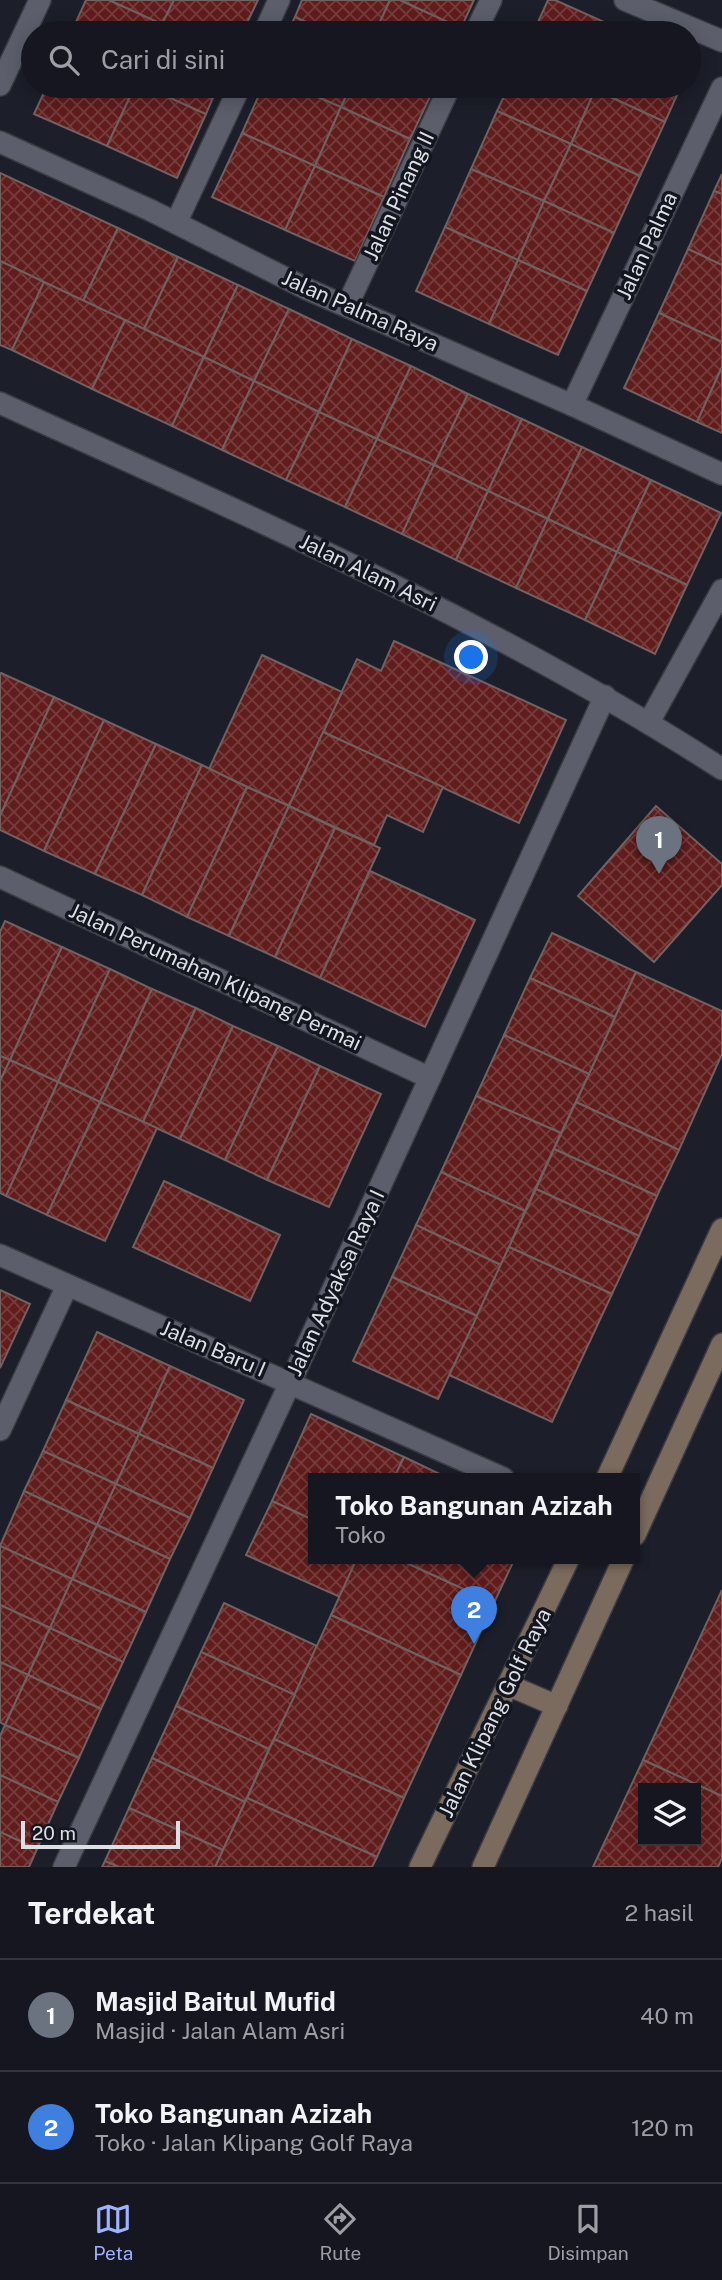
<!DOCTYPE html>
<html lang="id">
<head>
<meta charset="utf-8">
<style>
	body { margin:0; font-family:"Public Sans",sans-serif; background:#1e1f28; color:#f1f3f6 }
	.controls { position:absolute; right:21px; bottom:21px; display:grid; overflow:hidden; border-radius:0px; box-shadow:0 4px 18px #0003 }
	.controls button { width:63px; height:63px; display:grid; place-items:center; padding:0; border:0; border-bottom:2px solid #34353d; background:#15161f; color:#f1f3f6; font:35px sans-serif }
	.scale { position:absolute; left:21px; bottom:18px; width:159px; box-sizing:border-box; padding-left:7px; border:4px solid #dddfe6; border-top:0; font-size:19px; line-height:24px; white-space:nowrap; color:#dddfe6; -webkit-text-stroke:5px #13151f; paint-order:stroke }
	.you { position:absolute; left:472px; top:658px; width:24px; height:24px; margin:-18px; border:5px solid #fff; border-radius:50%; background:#1a73e8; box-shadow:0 0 0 10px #1a73e833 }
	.badge { display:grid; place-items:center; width:46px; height:46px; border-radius:50%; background:#9fb3fd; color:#fff; font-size:23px; font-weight:700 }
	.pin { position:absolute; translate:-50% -58px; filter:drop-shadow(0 2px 4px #0008) }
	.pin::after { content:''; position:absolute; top:37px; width:24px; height:21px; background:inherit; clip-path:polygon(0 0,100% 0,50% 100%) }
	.popup { position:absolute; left:308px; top:1473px; width:332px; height:91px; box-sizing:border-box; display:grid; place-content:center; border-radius:0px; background:#15161f; filter:drop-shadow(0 2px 5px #0005); font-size:23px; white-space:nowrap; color:#9d9fa4 }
	.popup b { font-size:26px; color:#f1f3f6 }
	.popup::after { content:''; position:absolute; left:50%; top:100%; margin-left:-14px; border:14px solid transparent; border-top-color:#15161f }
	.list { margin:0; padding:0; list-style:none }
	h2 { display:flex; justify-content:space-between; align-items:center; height:91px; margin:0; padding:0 28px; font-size:30px }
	h2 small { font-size:23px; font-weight:400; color:#9d9fa4 }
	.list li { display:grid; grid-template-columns:46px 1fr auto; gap:21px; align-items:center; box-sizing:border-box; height:112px; padding:0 28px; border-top:2px solid #34353d }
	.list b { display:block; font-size:26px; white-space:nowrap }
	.list p { margin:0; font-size:23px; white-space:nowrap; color:#9d9fa4 }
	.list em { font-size:23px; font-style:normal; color:#9d9fa4 }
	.icon { flex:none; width:38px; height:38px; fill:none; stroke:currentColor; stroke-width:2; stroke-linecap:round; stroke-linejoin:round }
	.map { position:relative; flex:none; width:722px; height:1867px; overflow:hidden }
	.search { position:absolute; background:#15161f; box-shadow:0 4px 18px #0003; left:21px; right:21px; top:21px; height:77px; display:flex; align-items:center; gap:18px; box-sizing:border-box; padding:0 24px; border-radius:38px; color:#9d9fa4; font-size:26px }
	.sheet { height:315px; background:#15161f }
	nav { display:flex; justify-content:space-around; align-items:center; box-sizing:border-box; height:98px; border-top:2px solid #34353d; background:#15161f; font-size:19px; color:#9d9fa4 }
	nav a { display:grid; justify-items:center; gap:4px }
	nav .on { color:#9fb3fd }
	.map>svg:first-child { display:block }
</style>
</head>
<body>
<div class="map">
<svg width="722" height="1867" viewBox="0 0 722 1867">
	<defs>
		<pattern id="building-cross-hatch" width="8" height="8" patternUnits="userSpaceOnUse" patternTransform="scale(1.75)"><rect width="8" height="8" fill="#611c1c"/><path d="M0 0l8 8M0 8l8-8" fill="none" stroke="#773d3d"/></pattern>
	</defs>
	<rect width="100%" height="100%" fill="#1c1e29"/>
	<!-- building -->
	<g fill="url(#building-cross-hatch)" stroke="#716160" stroke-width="2" fill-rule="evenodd">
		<path d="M86 0H109L162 24 158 33H71Z"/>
		<path d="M109 0H174L162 24Z"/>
		<path d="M174 0H258L242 33H183L162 24Z"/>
		<path d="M302 0H390L375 33H330L295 17Z"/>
		<path d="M390 0H400L461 28 459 33H375Z"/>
		<path d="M400 0H474L461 28Z"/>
		<path d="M548 0H555L622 30 621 33H533Z"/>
		<path d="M295 17 330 33H287Z"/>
		<path d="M162 24 183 33H158Z"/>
		<path d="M47 86H135L107 146 34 114Z"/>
		<path d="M135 86H144L206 114 177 178 107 146Z"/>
		<path d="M144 86H218L206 114Z"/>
		<path d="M263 86H293L341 107 315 166 242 133Z"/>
		<path d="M293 86H351L341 107Z"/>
		<path d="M351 86H435L410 139 341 107Z"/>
		<path d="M509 86H585L595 90 571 144 497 111Z"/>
		<path d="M597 86H681L665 122 595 90Z"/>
		<path d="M595 90 665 122 640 176 571 144Z"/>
		<path d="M341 107 410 139 384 197 315 166Z"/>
		<path d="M497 111 571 144 544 201 471 169Z"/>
		<path d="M242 133 315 166 285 230 212 197Z"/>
		<path d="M571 144 640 176 614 233 544 201Z"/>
		<path d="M315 166 384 197 355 261 285 230Z"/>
		<path d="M471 169 544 201 518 260 445 227Z"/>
		<path d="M0 173 118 228 83 301 0 261Z"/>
		<path d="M722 174V194L714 191Z"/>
		<path d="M714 191 722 194V265L688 249Z"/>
		<path d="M544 201 614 233 587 291 518 260Z"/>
		<path d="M445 227 518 260 489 324 416 291Z"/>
		<path d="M118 228 178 257 144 329 83 301Z"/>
		<path d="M688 249 722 265V342L659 313Z"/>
		<path d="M178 257 238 285 204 357 144 329Z"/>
		<path d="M518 260 587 291 558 355 489 324Z"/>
		<path d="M0 261 44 282 12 350 0 345Z"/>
		<path d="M44 282 125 320 92 389 12 350Z"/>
		<path d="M238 285 289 309 254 381 204 357Z"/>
		<path d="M289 309 352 339 319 412 254 381Z"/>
		<path d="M659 313 722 342V367L697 422 624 388Z"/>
		<path d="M125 320 204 357 172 426 92 389Z"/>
		<path d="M352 339 411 366 377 439 319 412Z"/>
		<path d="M204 357 254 381 222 450 172 426Z"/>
		<path d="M411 366 468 394 434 465 377 439Z"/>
		<path d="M722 367V433L697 422Z"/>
		<path d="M254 381 319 412 286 480 222 450Z"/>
		<path d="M468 394 522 419 488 491 434 465Z"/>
		<path d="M319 412 377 439 345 507 286 480Z"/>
		<path d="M522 419 582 447 548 519 488 491Z"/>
		<path d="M377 439 434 465 402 534 345 507Z"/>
		<path d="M582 447 651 480 617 552 548 519Z"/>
		<path d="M434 465 488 491 456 560 402 534Z"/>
		<path d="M651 480 721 513 687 585 617 552Z"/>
		<path d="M488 491 548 519 516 588 456 560Z"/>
		<path d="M548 519 617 552 585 620 516 588Z"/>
		<path d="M617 552 687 585 655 654 585 620Z"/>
		<path d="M394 641 566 720 519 823 323 732 357 659 381 671Z"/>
		<path d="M262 655 342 692 289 806 209 769Z"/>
		<path d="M1 673 54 697 0 816V674Z"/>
		<path d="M54 697 104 720 44 851 0 830V816Z"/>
		<path d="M104 720 156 744 95 874 44 851Z"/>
		<path d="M323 732 443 787 423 832 387 815 374 845 289 806Z"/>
		<path d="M156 744 202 765 142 895 95 874Z"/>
		<path d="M202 765 247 787 187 917 142 895Z"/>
		<path d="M247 787 289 806 229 936 187 917Z"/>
		<path d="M289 806 335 828 275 957 229 936Z"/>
		<path d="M656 806 722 864V885L654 962 578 896Z"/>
		<path d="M335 828 380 848 320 978 275 957Z"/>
		<path d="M370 871 475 920 425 1027 320 978Z"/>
		<path d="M5 921 62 947 10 1060 0 1056V932Z"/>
		<path d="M552 933 636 972 615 1017 530 978Z"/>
		<path d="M62 947 110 969 58 1082 10 1060Z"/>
		<path d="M110 969 152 989 100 1102 58 1082Z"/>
		<path d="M636 972 722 1011V1054L679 1150 576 1102Z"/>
		<path d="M530 978 615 1017 589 1074 504 1035Z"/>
		<path d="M152 989 196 1008 143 1122 100 1102Z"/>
		<path d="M196 1008 233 1026 180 1139 143 1122Z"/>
		<path d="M233 1026 278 1046 225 1160 180 1139Z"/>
		<path d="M504 1035 589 1074 561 1133 476 1096Z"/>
		<path d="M278 1046 320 1066 267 1180 225 1160Z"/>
		<path d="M0 1056 10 1060 0 1081Z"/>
		<path d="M10 1060 58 1082 6 1196 0 1193V1081Z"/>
		<path d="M320 1066 381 1094 329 1207 267 1180Z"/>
		<path d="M58 1082 100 1102 47 1215 6 1196Z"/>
		<path d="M476 1096 561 1133 525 1211 441 1172Z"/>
		<path d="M100 1102 157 1128 105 1241 47 1215Z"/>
		<path d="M576 1102 679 1150 657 1196 554 1149Z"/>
		<path d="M554 1149 657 1196 639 1236 536 1189Z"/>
		<path d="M441 1172 525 1211 501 1265 416 1225Z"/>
		<path d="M164 1181 280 1235 250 1301 133 1247Z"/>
		<path d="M536 1189 639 1236 612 1294 509 1247Z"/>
		<path d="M416 1225 501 1265 477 1316 392 1277Z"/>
		<path d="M509 1247 612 1294 552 1422 449 1375Z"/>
		<path d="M392 1277 477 1316 438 1399 353 1361Z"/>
		<path d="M0 1290 30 1304 0 1368Z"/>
		<path d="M97 1332 170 1366 139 1434 66 1400Z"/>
		<path d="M170 1366 244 1400 213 1468 139 1434Z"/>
		<path d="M66 1400 139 1434 116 1484 43 1451Z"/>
		<path d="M311 1414 404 1457 394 1478H313V1520L272 1501Z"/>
		<path d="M139 1434 213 1468 190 1518 116 1484Z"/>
		<path d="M43 1451 116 1484 97 1525 24 1491Z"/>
		<path d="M404 1457 448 1478H394Z"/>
		<path d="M116 1484 190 1518 170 1559 97 1525Z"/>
		<path d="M24 1491 97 1525 72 1579 0 1546Z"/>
		<path d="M272 1501 313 1520V1558H357L340 1597 246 1555Z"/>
		<path d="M97 1525 170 1559 146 1612 72 1579Z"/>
		<path d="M0 1546 72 1579 50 1628 0 1605Z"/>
		<path d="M357 1558H396L494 1603 461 1675 331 1615Z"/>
		<path d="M396 1558H515L494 1603Z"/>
		<path d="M72 1579 146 1612 123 1662 50 1628Z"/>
		<path d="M722 1590V1796L643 1760Z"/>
		<path d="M224 1603 317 1646 295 1695 201 1652Z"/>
		<path d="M0 1605 50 1628 28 1675 0 1662Z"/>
		<path d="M331 1615 461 1675 404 1798 274 1739Z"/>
		<path d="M50 1628 123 1662 101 1709 28 1675Z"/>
		<path d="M201 1652 295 1695 269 1749 176 1706Z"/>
		<path d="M0 1662 28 1675 5 1725 0 1722Z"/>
		<path d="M28 1675 101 1709 79 1758 5 1725Z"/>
		<path d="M176 1706 269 1749 245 1802 152 1758Z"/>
		<path d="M5 1725 79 1758 58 1802 0 1775V1736Z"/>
		<path d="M274 1739 404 1798 377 1857 247 1798Z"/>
		<path d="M152 1758 245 1802 223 1850 129 1808Z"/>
		<path d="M643 1760 722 1796V1858L718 1867H593ZM643 1788H696V1841H643Z"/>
		<path d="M0 1775 58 1802 37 1849 0 1832Z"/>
		<path d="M247 1798 377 1857 372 1867H215Z"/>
		<path d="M129 1808 223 1850 215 1867H119L105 1861Z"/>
		<path d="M0 1832 37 1849 29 1867H0Z"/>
		<path d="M105 1861 119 1867H102Z"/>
	</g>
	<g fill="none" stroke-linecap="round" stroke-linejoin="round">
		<defs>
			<g id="street">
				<path d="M625 0 722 41"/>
				<path d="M264 33 279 0"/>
				<path d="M475 33 491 0"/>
				<path d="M0 85 40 0"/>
				<path d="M0 142 150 210 309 290 572 405 722 474"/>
				<path d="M176 223 240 86"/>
				<path d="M347 306 450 86"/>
				<path d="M0 403C246 515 495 622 722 769"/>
				<path d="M572 405 722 88"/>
				<path d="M649 722 722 590"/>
				<path d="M0 877 430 1078"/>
				<path d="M0 1255 503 1478"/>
				<path d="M0 1430 67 1286"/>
				<path d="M64 1867 290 1383 605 696"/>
			</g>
			<g id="secondary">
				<path d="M607 1478 722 1229"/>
				<path d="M635 1535 722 1344"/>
				<path d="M508 1685 557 1706"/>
				<path d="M420 1867 569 1558"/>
				<path d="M483 1867 624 1558"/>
			</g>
		</defs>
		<!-- street casing -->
		<use href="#street" stroke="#3a3c44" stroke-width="24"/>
		<!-- secondary casing -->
		<use href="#secondary" stroke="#3a3c44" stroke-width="24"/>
		<!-- street -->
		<use href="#street" stroke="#5c5e6b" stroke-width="21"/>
		<!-- secondary -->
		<use href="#secondary" stroke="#7b6a5e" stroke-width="21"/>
	</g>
	<g text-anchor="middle" stroke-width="7" stroke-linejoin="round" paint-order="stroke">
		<!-- street labels -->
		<g font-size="21" fill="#dddfe6" stroke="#13151f">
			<text transform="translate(399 196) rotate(-65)" y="7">Jalan Pinang II</text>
			<text transform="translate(647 246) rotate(-65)" y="7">Jalan Palma</text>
			<text transform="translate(360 311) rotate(24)" y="7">Jalan Palma Raya</text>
			<text transform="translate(368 573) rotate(26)" y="7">Jalan Alam Asri</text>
			<text transform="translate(215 977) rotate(25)" y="7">Jalan Perumahan Klipang Permai</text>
			<text transform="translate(336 1283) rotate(-65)" y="7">Jalan Adyaksa Raya I</text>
			<text transform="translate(213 1349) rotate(23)" y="7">Jalan Baru I</text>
			<text transform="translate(495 1713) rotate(-64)" y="7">Jalan Klipang Golf Raya</text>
		</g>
	</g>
</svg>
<div class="controls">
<button><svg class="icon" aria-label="layers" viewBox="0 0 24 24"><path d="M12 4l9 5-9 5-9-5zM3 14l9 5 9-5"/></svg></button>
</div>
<div class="scale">20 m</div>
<div class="you"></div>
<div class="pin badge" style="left:659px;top:874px;background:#6b7280">1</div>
<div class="pin badge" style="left:474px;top:1644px;background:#3f7fe0">2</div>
<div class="popup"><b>Toko Bangunan Azizah</b>Toko</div>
<div class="search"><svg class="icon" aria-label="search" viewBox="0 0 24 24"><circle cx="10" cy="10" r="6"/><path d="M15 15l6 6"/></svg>Cari di sini</div>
</div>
<section class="sheet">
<h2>Terdekat<small>2 hasil</small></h2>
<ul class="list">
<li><span class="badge" style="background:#6b7280">1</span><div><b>Masjid Baitul Mufid</b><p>Masjid · Jalan Alam Asri</p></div><em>40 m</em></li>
<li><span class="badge" style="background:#3f7fe0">2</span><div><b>Toko Bangunan Azizah</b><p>Toko · Jalan Klipang Golf Raya</p></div><em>120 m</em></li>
</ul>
</section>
<nav>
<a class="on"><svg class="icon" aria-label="map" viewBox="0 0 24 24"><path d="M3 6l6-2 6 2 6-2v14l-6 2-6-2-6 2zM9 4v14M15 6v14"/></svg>Peta</a>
<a><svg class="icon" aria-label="directions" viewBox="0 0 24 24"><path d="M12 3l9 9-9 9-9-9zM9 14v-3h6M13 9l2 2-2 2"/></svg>Rute</a>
<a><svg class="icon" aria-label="saved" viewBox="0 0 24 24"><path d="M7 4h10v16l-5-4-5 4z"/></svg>Disimpan</a>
</nav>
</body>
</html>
